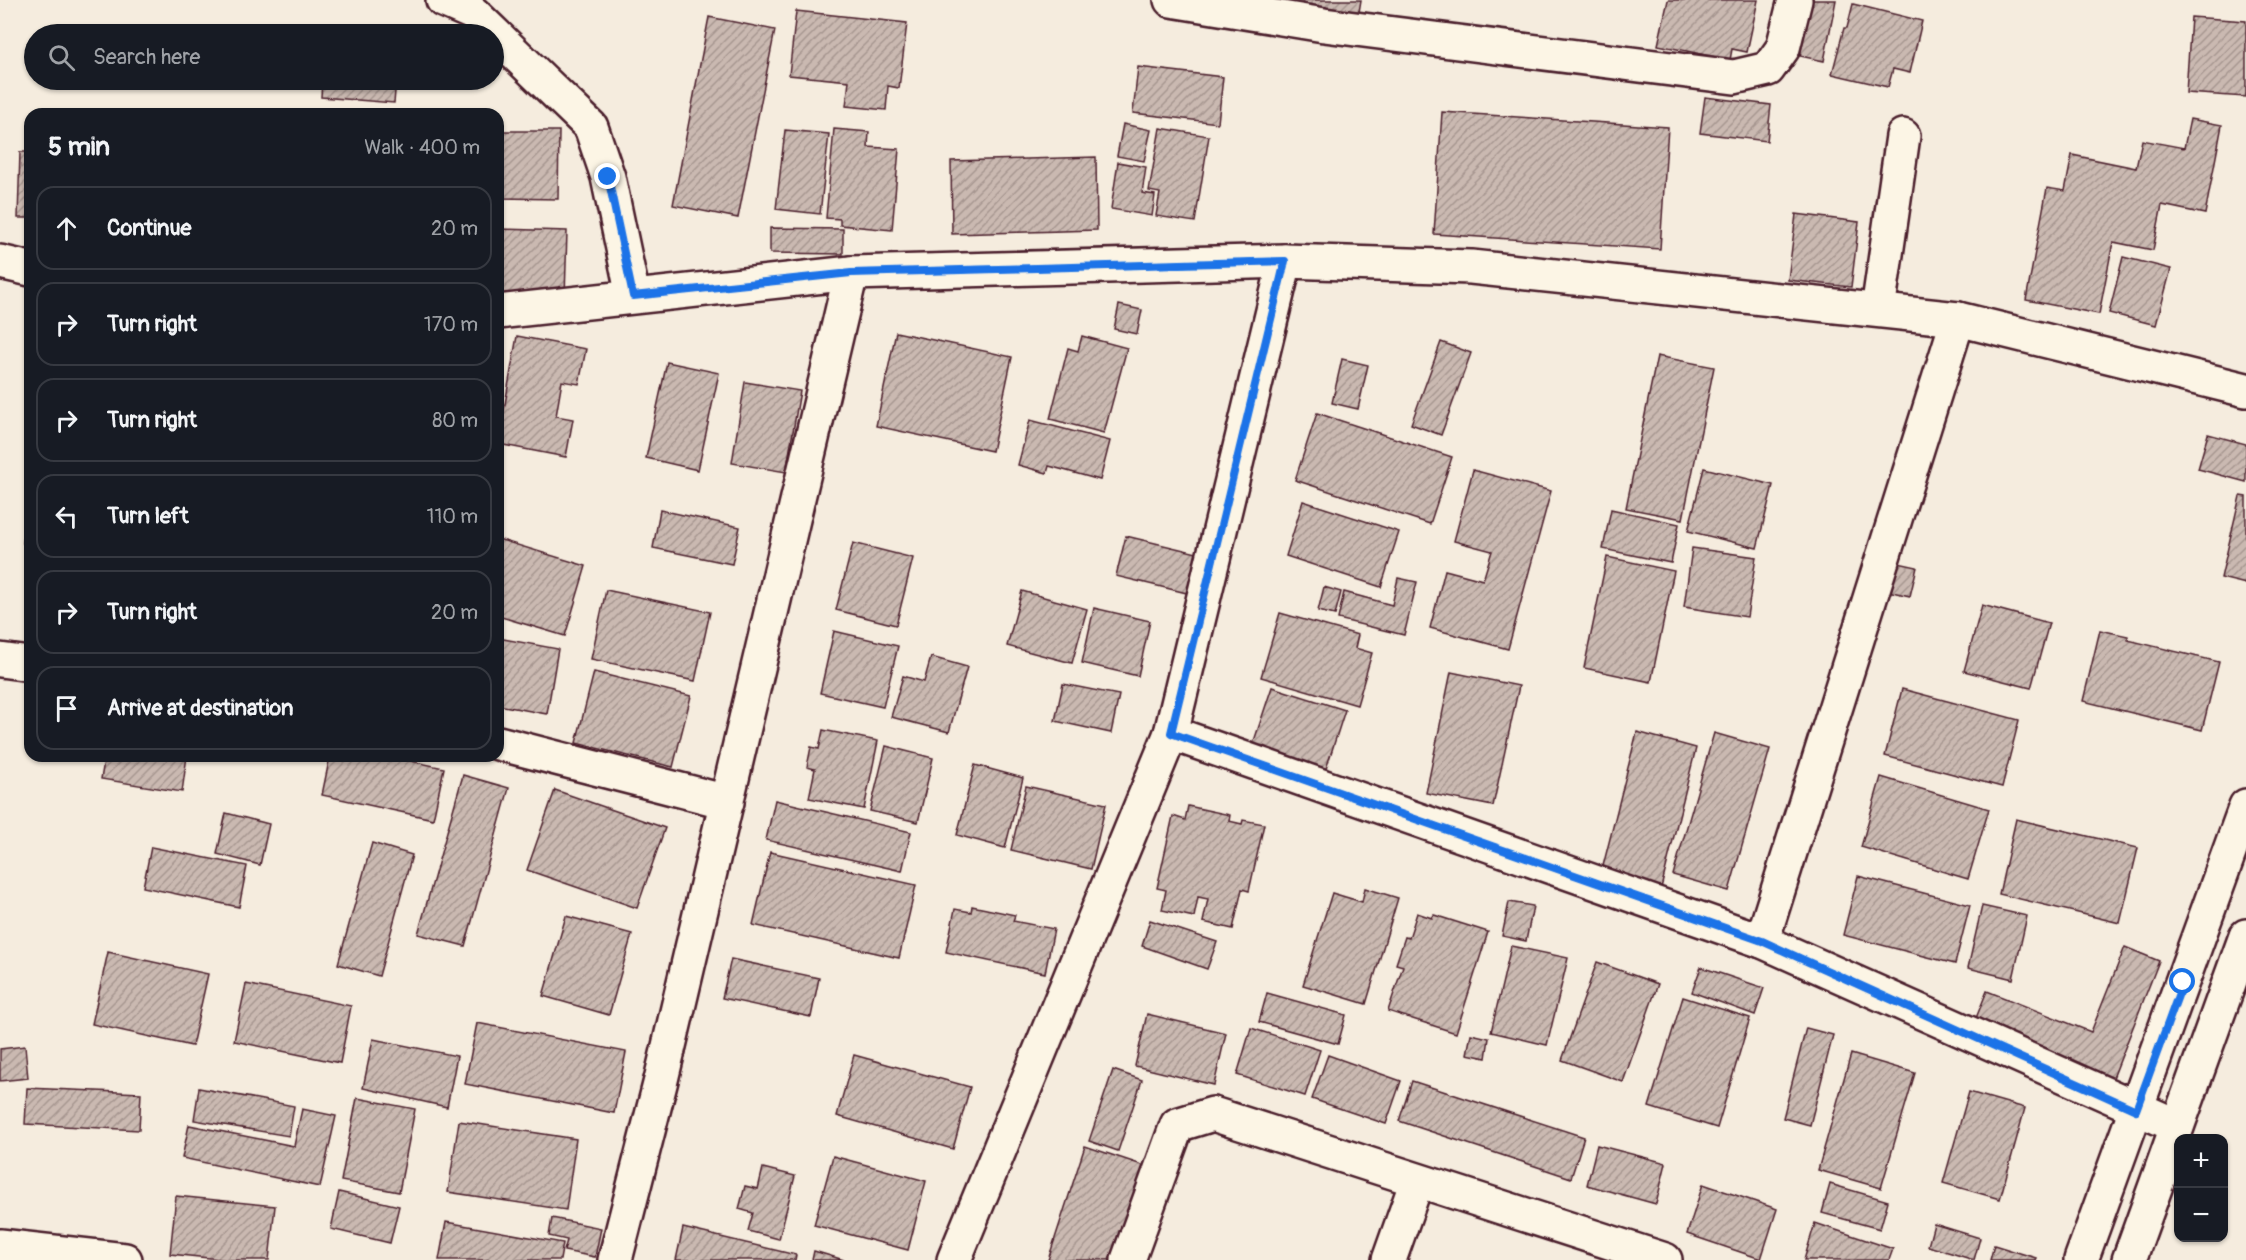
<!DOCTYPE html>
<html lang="en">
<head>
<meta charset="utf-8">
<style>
	body { margin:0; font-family:Pangolin,sans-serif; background:#20242c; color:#f1f3f6 }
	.controls { position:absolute; right:18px; bottom:18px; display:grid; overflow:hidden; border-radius:12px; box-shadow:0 2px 4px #0004 }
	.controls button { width:54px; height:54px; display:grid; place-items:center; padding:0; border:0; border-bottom:2px solid #363941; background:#171b24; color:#f1f3f6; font:30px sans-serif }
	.stop { position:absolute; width:18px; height:18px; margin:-14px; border:4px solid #1a73e8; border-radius:50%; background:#fff }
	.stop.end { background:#1a73e8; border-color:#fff; box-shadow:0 2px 6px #0008 }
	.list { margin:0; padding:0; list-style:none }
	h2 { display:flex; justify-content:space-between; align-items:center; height:78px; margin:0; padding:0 24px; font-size:26px }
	h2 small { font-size:20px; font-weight:400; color:#9ea1a6 }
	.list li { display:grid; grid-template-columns:39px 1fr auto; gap:18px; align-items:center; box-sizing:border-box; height:84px; margin:0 12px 12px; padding:0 12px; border:2px solid #363941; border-radius:18px }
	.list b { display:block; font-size:22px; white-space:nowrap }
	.list em { font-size:20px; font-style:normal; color:#9ea1a6 }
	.icon { flex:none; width:33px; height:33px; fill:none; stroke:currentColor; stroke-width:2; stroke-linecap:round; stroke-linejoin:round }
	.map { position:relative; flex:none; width:2246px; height:1260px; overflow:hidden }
	.search { position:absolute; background:#171b24; box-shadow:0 2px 4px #0004; left:24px; top:24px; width:480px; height:66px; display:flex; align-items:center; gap:15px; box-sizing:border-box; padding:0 21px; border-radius:33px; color:#9ea1a6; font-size:22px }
	.panel { position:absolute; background:#171b24; box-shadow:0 2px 4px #0004; left:24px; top:108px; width:480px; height:654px; border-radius:18px }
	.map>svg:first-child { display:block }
</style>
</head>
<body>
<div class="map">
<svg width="2246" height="1260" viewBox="0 0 2246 1260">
	<defs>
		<pattern id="building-hatch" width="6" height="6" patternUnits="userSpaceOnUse" patternTransform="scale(1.5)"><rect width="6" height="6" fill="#cab9b1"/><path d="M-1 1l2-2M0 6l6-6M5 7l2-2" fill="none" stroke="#a69690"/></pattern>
	</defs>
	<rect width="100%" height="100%" fill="#f5ecde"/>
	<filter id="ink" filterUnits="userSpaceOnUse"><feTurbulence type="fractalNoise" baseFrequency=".0167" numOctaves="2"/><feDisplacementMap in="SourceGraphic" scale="12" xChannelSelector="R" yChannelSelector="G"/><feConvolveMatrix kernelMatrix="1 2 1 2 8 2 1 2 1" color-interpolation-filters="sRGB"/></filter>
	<g filter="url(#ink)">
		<!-- building -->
		<g fill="url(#building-hatch)" stroke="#4a1f2b" stroke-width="1.5">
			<path d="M1232 0H1361L1358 18Z"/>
			<path d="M1668 0H1758L1747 52 1732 49 1730 60 1658 45Z"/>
			<path d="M1811 0H1836L1824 61 1800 56Z"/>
			<path d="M1853 4 1922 21 1910 73 1893 69 1888 87 1832 74 1844 28H1847Z"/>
			<path d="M796 11 907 23 899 88 888 86 886 110 846 106 849 81 789 75Z"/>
			<path d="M709 17 775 30 738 218 673 205Z"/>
			<path d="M2191 17 2246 21V97L2186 93Z"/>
			<path d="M326 30 387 34H326Z"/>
			<path d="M1138 67 1223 77 1218 123 1133 113Z"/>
			<path d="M322 80H396L394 103 321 97Z"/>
			<path d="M1705 97 1771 105 1767 141 1700 133Z"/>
			<path d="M1442 112 1668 127 1660 249 1434 234Z"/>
			<path d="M2190 119 2222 125 2205 214 2162 205 2153 250 2113 242 2099 314 2026 300 2047 188 2065 191 2072 155 2136 168 2142 140 2184 148Z"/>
			<path d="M1123 124 1151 130 1144 161 1117 156Z"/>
			<path d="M1160 128 1209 136 1195 222 1156 216 1160 193 1149 191Z"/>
			<path d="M834 129 869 132 868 147 899 149 892 230 840 225V219L826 218Z"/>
			<path d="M785 130 829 134 820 214 776 209Z"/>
			<path d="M498 131H559L558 199 498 198Z"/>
			<path d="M20 152H30V218H18Z"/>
			<path d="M1096 157 1097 230 952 234 951 161Z"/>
			<path d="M1118 162 1146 167 1142 193 1155 195 1152 216 1111 209Z"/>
			<path d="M1796 214 1859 222 1851 287 1788 280Z"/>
			<path d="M770 228 843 229V254L770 253Z"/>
			<path d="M498 229 567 231 565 297 498 296Z"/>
			<path d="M2123 257 2171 269 2156 325 2109 313Z"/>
			<path d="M1119 305 1142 310 1137 334 1114 329Z"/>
			<path d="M896 332 1012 357 992 451 876 426Z"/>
			<path d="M517 336 586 349 579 384 562 381 556 416 573 419 566 457 498 444Z"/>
			<path d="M1082 336 1127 348 1104 433 1050 419 1068 348 1078 351Z"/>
			<path d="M1441 342 1471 353 1441 435 1411 424Z"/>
			<path d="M1657 356 1714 367 1683 519 1626 508Z"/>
			<path d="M1342 359 1368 365 1358 409 1332 403Z"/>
			<path d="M667 362 719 373 698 470 646 458Z"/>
			<path d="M745 382 800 391 786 472 732 463Z"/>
			<path d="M1317 413 1452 457 1430 524 1295 480Z"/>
			<path d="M1030 420 1110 441 1100 480 1049 466 1047 473 1018 465Z"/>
			<path d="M2208 434 2246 444V482L2198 469Z"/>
			<path d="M1704 468 1773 485 1757 548 1688 531Z"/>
			<path d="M1473 470 1551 491 1508 649 1430 628 1445 570 1483 580 1492 551 1454 541Z"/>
			<path d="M2240 496 2246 497V584L2221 578Z"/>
			<path d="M1303 501 1399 532 1381 587 1286 556Z"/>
			<path d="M1611 509 1679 524 1671 563 1603 549Z"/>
			<path d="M660 510 740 527 732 564 653 548Z"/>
			<path d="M26 519 30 520V544L23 543Z"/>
			<path d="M1126 536 1201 554 1191 594 1116 576Z"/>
			<path d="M498 539 586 566 565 636 498 616Z"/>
			<path d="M853 543 913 558 896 625 836 610Z"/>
			<path d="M1692 548 1756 557 1747 617 1684 607Z"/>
			<path d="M1607 557 1674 571 1651 682 1584 668Z"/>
			<path d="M1889 561 1917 567 1910 596 1883 590Z"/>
			<path d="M1398 578 1417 582 1404 635 1338 619 1344 592 1392 605Z"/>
			<path d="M1324 587 1341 592 1335 615 1318 611Z"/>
			<path d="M606 590 710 612 695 681 591 659Z"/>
			<path d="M1022 591 1087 609 1072 663 1007 646Z"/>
			<path d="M1982 605 2049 623 2031 688 1964 671Z"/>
			<path d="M1094 608 1150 621 1138 676 1082 663Z"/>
			<path d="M1280 613 1358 635 1355 648 1372 653 1357 705 1261 677Z"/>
			<path d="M2100 630 2128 636V640L2219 662 2202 730 2083 701Z"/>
			<path d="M834 631 898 646 883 707 820 693Z"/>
			<path d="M498 638 558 649 547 714 498 705Z"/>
			<path d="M931 657 967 667 949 732 891 717 903 676 924 682Z"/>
			<path d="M594 672 691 696 673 767 576 743Z"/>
			<path d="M1451 672 1519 686 1493 806 1426 793Z"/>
			<path d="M1063 684 1119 695 1111 733 1055 721Z"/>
			<path d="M1272 687 1345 710 1325 772 1252 747Z"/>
			<path d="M1902 689 2019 720 2002 787 1885 756Z"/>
			<path d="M823 730 878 741 864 809 809 798 815 769 807 767 811 747 819 749Z"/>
			<path d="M1637 732 1696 748 1661 888 1601 874Z"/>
			<path d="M1714 733 1770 749 1729 891 1673 875Z"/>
			<path d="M886 746 933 758 918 822 870 811Z"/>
			<path d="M105 756H187L182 792 101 779Z"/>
			<path d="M330 756H387L444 768 433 819 322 795Z"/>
			<path d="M975 765 1023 778 1005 848 957 835Z"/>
			<path d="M463 775 509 788 465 946 418 934Z"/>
			<path d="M1881 777 1989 809 1968 879 1861 847Z"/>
			<path d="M1026 786 1106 804 1091 869 1011 850Z"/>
			<path d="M555 790 665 828 637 908 527 870Z"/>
			<path d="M775 800 911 832 902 871 766 840Z"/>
			<path d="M1188 806 1230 815 1229 821 1242 824 1243 820 1264 824 1249 891 1242 889 1233 929 1203 922 1208 899 1198 897 1194 917 1162 910 1166 890 1157 888 1173 816 1185 820Z"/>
			<path d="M226 813 269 824 260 865 217 854Z"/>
			<path d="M2016 819 2138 848 2120 923 1999 894Z"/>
			<path d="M372 843 412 855 379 976 338 964Z"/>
			<path d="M151 847 247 866 239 907 143 887Z"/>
			<path d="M770 852 916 885 899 958 753 925Z"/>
			<path d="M1858 876 1970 905 1955 964 1843 935Z"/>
			<path d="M1365 888 1398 898 1366 1004 1303 985 1332 893 1362 902Z"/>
			<path d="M1509 902 1533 906 1526 941 1502 936Z"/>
			<path d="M972 906 1015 915 1013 921 1054 929 1045 973 946 952 955 909 971 912Z"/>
			<path d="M1982 906 2027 916 2013 979 1968 968Z"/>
			<path d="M1417 913 1432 918 1434 915 1488 932 1456 1033 1388 1011 1403 966 1396 964 1405 937 1409 938Z"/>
			<path d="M566 916 632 934 609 1015 543 996Z"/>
			<path d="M1150 920 1217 942 1207 969 1142 946Z"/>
			<path d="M1511 946 1568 958 1547 1045 1491 1032Z"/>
			<path d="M2125 947 2159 961 2113 1078 1974 1023 1987 991 2091 1032Z"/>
			<path d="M108 952 208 974 192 1046 92 1024Z"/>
			<path d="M731 959 819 978 811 1017 722 998Z"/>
			<path d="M1597 962 1658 984 1623 1082 1562 1060Z"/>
			<path d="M1701 967 1764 988 1755 1015 1692 992Z"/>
			<path d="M246 984 351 1006 340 1063 234 1041Z"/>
			<path d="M1267 993 1346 1015 1338 1044 1259 1022Z"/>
			<path d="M1683 997 1750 1018 1717 1128 1649 1107Z"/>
			<path d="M1147 1014 1226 1033 1214 1085 1135 1066Z"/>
			<path d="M477 1023 626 1052 614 1113 465 1084Z"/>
			<path d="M1251 1028 1320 1050 1305 1096 1237 1075Z"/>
			<path d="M1806 1028 1833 1035 1810 1125 1783 1118Z"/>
			<path d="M1471 1034 1489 1038 1486 1058 1467 1054Z"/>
			<path d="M373 1039 457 1056 447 1107 363 1088Z"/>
			<path d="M25 1046 28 1078 0 1081V1049Z"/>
			<path d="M1851 1054 1915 1073 1881 1188 1818 1170Z"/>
			<path d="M854 1055 970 1087 953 1149 837 1116Z"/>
			<path d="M1328 1055 1401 1081 1386 1124 1312 1099Z"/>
			<path d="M1113 1070 1142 1080 1118 1151 1089 1141Z"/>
			<path d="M1412 1081 1584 1137 1571 1178 1399 1121Z"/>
			<path d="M27 1088 141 1093 139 1130 25 1124Z"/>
			<path d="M199 1088 294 1106 289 1136 194 1120Z"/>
			<path d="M1969 1092 2025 1108 2000 1199 1943 1183Z"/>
			<path d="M357 1098 415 1109 399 1192 341 1181Z"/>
			<path d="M302 1109 336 1116 320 1187 182 1158 189 1125 294 1146Z"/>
			<path d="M459 1121 576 1139 566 1210 448 1192Z"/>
			<path d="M1597 1145 1666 1163 1656 1204 1587 1185Z"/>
			<path d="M1085 1146 1151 1168 1121 1260H1048Z"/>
			<path d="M833 1156 926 1181 908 1250 814 1225Z"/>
			<path d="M763 1168 795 1176 779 1239 748 1231 753 1213 739 1209 745 1186 758 1189Z"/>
			<path d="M1703 1184 1777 1209 1761 1259 1687 1234Z"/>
			<path d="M1830 1184 1888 1201 1880 1229 1822 1213Z"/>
			<path d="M339 1192 399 1206 390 1243 331 1229Z"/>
			<path d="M176 1196 275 1206 269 1260H229L170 1254Z"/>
			<path d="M552 1218 601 1228 595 1257 564 1251 567 1240 549 1236Z"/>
			<path d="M446 1222 563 1243 560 1260H439Z"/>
			<path d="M1815 1223 1893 1249 1889 1260H1804Z"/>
			<path d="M1934 1224 1980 1238 1974 1260 1928 1246Z"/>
			<path d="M683 1228 796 1255 795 1260H676Z"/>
			<path d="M1994 1245 2036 1258 2035 1260H1990Z"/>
			<path d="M814 1251 844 1260H812Z"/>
		</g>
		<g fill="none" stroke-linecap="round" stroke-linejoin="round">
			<defs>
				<g id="minor">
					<path d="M443 0 473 13 591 127 608 177 633 296"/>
					<path d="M1171 0 1324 25 1734 77 1768 69 1783 48 1795 0"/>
					<path d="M0 262 30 269"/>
					<path d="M1878 310 1903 136"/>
					<path d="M498 312 851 273 1285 261 1471 267 1958 319 2246 390"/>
					<path d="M0 660 30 664"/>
					<path d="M1171 733 1762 941 2177 1126"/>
					<path d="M498 743 727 802"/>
					<path d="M1762 941 1958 319"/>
					<path d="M0 1246 125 1260"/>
					<path d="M615 1260 661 1080 851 273"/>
					<path d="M954 1260 1171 733 1285 261"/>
					<path d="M1128 1260 1177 1125 1213 1114 1665 1260"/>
					<path d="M1389 1260 1417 1181"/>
					<path d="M2081 1260 2246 806"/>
					<path d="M2129 1260 2246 936"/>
				</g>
			</defs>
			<!-- minor casing -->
			<use href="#minor" stroke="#4a1f2b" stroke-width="38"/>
			<!-- minor -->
			<use href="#minor" stroke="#fcf5e5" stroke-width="33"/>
		</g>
	</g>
	<g fill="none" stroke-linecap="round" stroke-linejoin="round" filter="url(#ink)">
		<!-- route -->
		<path stroke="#1a73e8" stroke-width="8" d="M608 177 633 296 851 273 1285 261 1171 733 1762 941 2136 1110 2183 982"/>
	</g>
</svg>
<div class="controls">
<button>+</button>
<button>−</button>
</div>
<div class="stop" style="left:2183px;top:982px"></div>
<div class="stop end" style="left:608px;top:177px"></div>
<div class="search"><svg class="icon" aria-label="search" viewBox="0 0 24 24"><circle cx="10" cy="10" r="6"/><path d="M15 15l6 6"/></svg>Search here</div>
<section class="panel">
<h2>5 min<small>Walk · 400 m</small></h2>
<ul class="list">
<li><svg class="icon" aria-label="ahead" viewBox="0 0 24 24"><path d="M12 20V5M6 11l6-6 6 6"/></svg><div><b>Continue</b></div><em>20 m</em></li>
<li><svg class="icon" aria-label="right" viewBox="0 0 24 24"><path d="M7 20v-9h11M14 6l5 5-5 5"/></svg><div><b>Turn right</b></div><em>170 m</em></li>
<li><svg class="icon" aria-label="right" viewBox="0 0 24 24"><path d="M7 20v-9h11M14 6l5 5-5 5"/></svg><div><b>Turn right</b></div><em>80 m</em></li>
<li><svg class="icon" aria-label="left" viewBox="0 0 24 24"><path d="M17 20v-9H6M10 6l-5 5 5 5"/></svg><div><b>Turn left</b></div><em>110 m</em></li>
<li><svg class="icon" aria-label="right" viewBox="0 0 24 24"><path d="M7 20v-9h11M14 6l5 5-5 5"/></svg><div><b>Turn right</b></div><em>20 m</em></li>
<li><svg class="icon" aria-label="arrive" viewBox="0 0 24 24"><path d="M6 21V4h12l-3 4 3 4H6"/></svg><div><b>Arrive at destination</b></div></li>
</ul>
</section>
</div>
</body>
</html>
